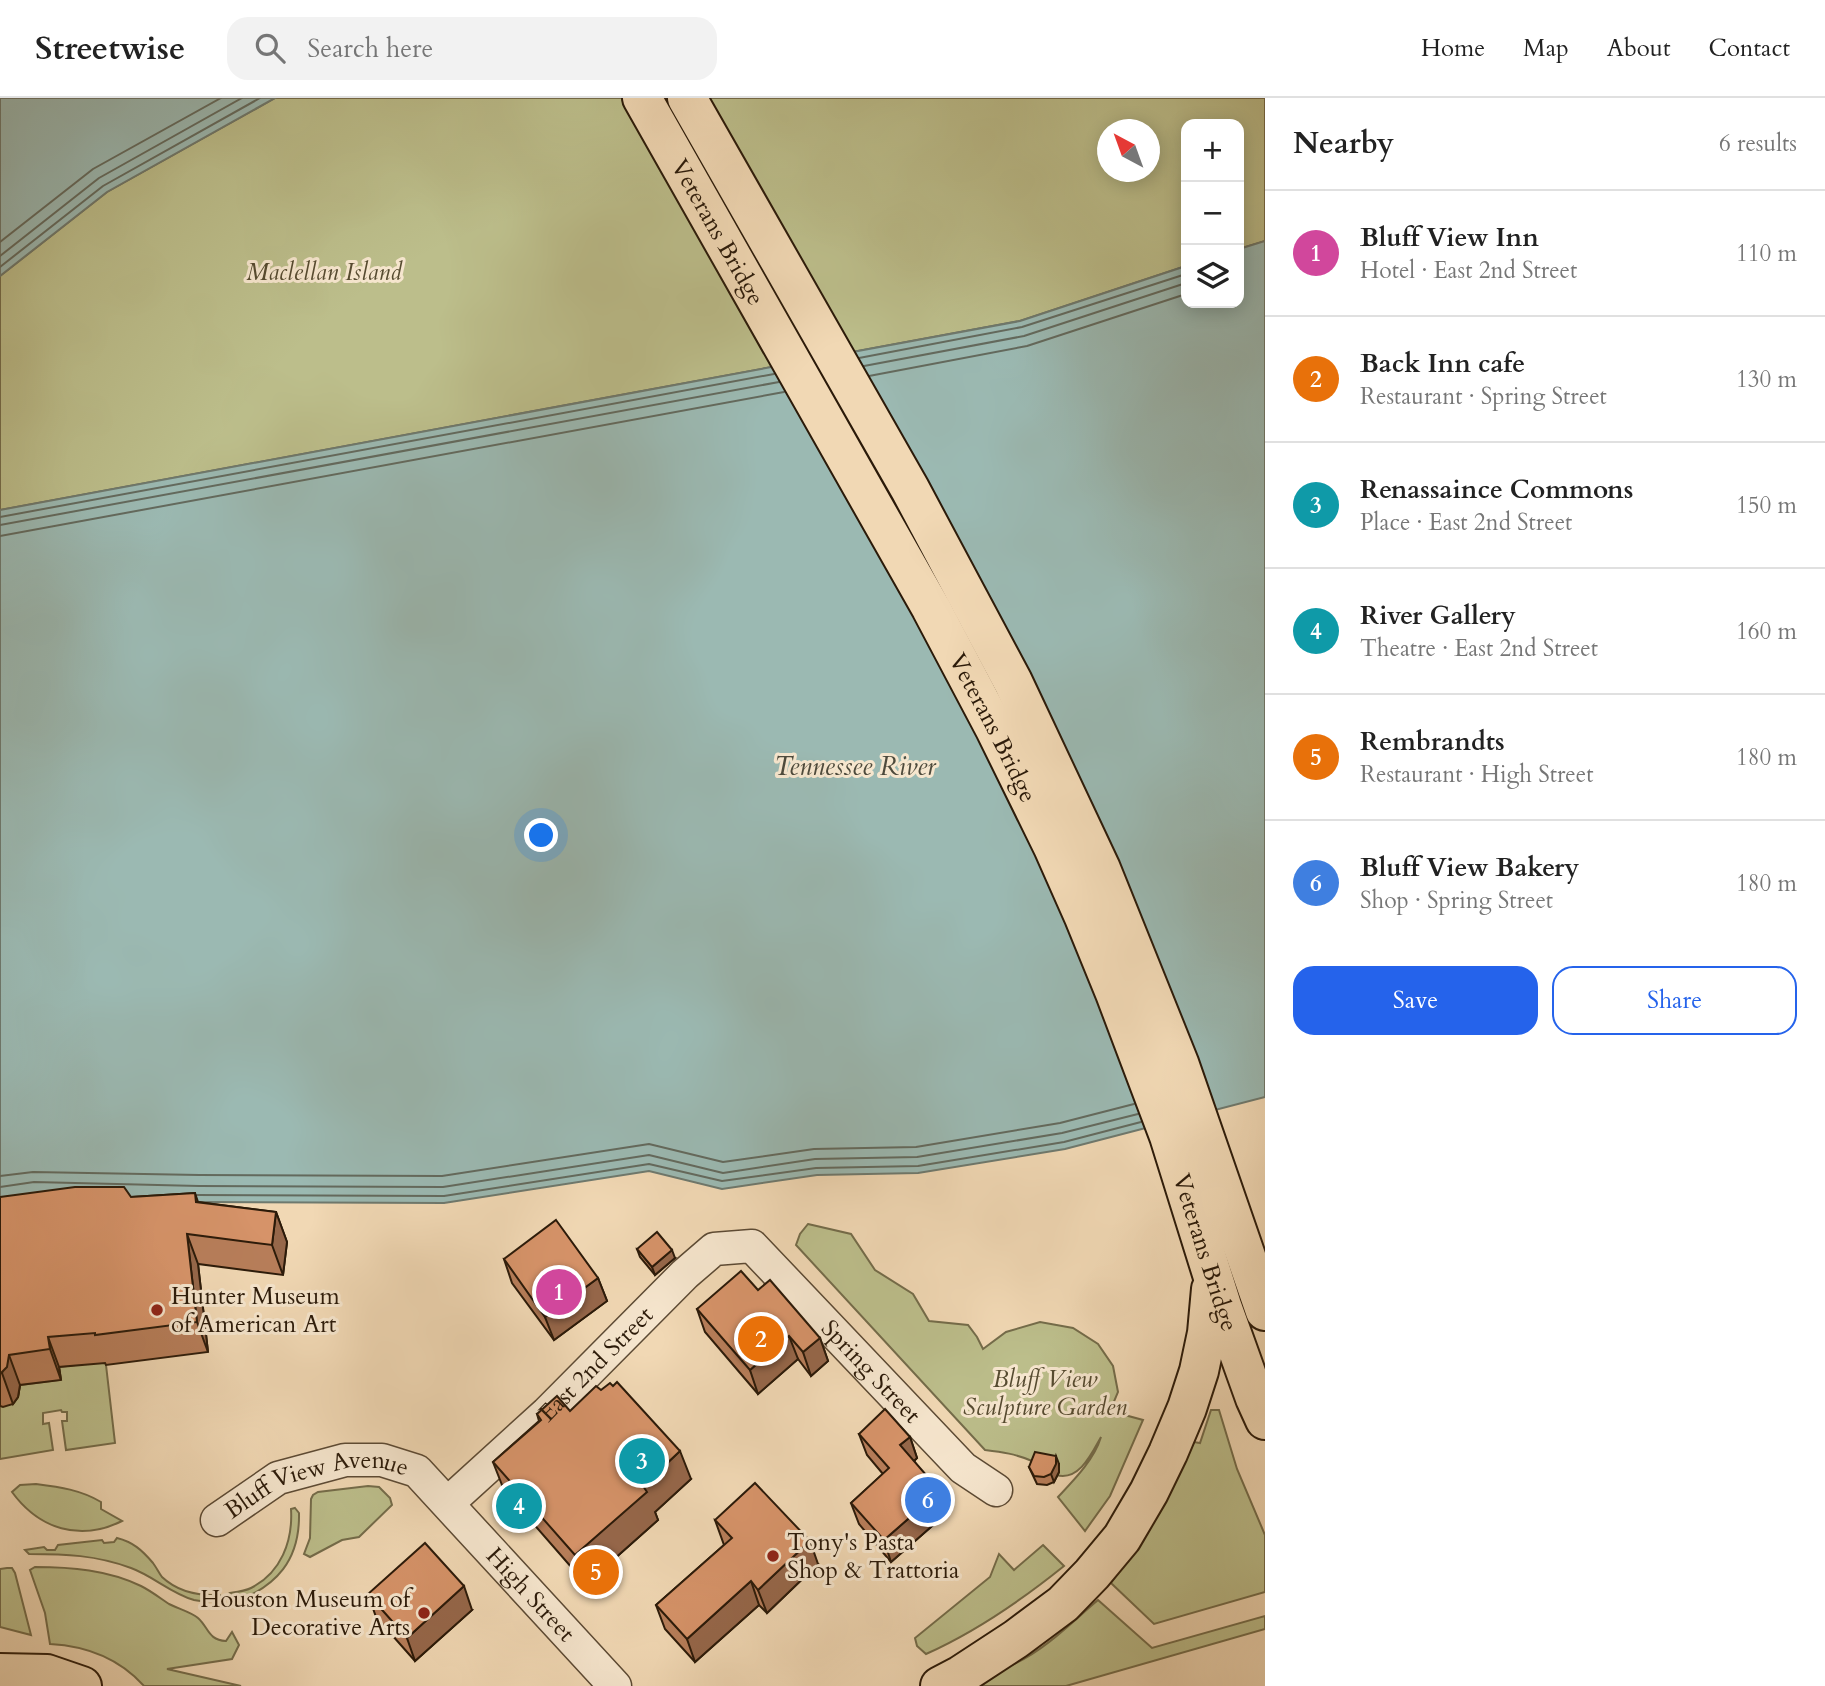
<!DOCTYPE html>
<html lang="en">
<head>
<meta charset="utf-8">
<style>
	body { margin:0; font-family:Cardo,serif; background:#f2f2f2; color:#222 }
	.controls { position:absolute; right:21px; top:21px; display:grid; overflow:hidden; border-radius:14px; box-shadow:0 4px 18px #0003 }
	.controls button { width:63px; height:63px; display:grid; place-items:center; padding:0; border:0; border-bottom:2px solid #e0e0e0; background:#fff; color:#222; font:35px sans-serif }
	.compass { position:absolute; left:1097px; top:21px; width:63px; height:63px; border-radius:50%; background:#fff; box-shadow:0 4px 18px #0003; rotate:319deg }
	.you { position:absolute; left:542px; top:738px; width:24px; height:24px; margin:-18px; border:5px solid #fff; border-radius:50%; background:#1a73e8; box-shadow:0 0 0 10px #1a73e833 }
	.badge { display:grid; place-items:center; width:46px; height:46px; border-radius:50%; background:#2563eb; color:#fff; font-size:23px; font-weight:700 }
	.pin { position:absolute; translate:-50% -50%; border:4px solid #fff; box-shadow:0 2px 7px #0006 }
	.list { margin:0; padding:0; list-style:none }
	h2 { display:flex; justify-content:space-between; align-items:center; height:91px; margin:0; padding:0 28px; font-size:30px }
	h2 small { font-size:23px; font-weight:400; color:#767676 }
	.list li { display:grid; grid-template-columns:46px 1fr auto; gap:21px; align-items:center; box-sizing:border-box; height:126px; padding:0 28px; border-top:2px solid #e0e0e0 }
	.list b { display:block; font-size:26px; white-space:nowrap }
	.list p { margin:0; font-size:23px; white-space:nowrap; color:#767676 }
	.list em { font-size:23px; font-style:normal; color:#767676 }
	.actions { display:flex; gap:14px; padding:21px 28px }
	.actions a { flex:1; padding:16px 0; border:2px solid #2563eb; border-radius:21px; text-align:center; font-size:24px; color:#2563eb }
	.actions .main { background:#2563eb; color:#fff }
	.icon { flex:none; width:38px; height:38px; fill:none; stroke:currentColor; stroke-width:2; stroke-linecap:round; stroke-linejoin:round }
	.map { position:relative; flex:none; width:1265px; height:1588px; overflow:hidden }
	header { display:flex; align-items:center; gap:42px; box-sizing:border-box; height:98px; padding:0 35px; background:#fff; border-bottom:2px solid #e0e0e0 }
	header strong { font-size:33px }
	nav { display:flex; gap:38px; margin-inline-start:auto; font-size:24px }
	.search { width:490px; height:63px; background:#f2f2f2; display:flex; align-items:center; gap:18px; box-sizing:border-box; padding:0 24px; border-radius:21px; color:#767676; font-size:26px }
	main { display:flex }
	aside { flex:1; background:#fff }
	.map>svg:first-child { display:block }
</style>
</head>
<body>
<header>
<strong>Streetwise</strong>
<div class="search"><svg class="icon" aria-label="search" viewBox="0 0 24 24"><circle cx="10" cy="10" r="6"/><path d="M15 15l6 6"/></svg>Search here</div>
<nav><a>Home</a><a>Map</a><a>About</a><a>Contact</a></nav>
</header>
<main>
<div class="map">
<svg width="1265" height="1588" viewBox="0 0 1265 1588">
	<rect width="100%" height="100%" fill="#f1d8b4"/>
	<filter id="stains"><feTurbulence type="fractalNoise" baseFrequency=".00286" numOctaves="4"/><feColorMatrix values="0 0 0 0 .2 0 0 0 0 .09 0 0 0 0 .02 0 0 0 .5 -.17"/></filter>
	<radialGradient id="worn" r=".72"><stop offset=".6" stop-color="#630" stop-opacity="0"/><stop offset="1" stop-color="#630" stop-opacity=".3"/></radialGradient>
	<!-- green -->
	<g fill="#bcbe8b" stroke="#746c4a" stroke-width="2" fill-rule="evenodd">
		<path d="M275 0H1265V143L1239 151V26H1186V168L1020 223 0 412V178L107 94ZM1108 32H1150V74H1108Z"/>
		<path d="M808 1126 851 1136 875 1172 913 1196 929 1223 968 1227 977 1239 983 1251 1006 1234 1040 1224 1073 1230 1098 1246 1113 1268 1118 1294 1110 1313 1143 1322 1110 1398 1085 1433 1058 1399C1074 1382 1094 1362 1101 1339 1092 1355 1079 1384 1056 1377 1047 1375 1040 1367 1032 1363 1016 1356 1002 1354 985 1352L796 1147 800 1136Z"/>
		<path d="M111 1209 106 1267 115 1345 66 1352 62 1323H67V1314H62L61 1312 43 1315V1326L49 1325 53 1352 0 1361V1308L18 1299 20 1287 60 1282 59 1269 75 1267Z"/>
		<path d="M1211 1312H1219L1237 1371 1265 1437V1494L1154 1526 1111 1485 1133 1452 1194 1344 1200 1345Z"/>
		<path d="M36 1386C60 1389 81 1392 101 1404V1411L122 1423C80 1444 39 1431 12 1394L20 1387Z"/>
		<path d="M368 1388 379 1389 390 1400 392 1407 359 1439 342 1442 310 1459 304 1456 310 1440 311 1401 313 1397 318 1394Z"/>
		<path d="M295 1410 299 1415C300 1462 277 1488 235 1504L230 1495C237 1494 245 1493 251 1490 281 1475 293 1443 291 1411Z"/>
		<path d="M117 1440C133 1444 142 1452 153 1465 156 1469 159 1475 162 1479 178 1494 200 1498 220 1497L221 1503C212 1503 203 1504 194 1502 172 1496 153 1478 131 1470 96 1457 65 1456 29 1456L25 1452 44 1449 47 1452H55L58 1447 102 1442 104 1445 114 1444Z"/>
		<path d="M1043 1447 1064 1468C1023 1501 973 1535 926 1556L917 1548 915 1540 990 1479 999 1456 1014 1472Z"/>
		<path d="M35 1469C71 1469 108 1472 141 1488 151 1493 160 1500 169 1506 177 1510 193 1515 198 1520 209 1530 208 1542 226 1543L232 1534 239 1547 232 1561 167 1571 241 1588H144C119 1560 87 1548 50 1546L45 1515 30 1472Z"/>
		<path d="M7 1470H12L15 1475 31 1537 0 1529V1471Z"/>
		<path d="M1098 1502 1152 1550 1265 1518V1531L1066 1588H983C984 1572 1004 1571 1016 1565 1047 1550 1072 1524 1098 1502Z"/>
	</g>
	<!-- water -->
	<g fill="#9bb9b2" stroke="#6e796e" stroke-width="2">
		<path d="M0 0H275L107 94 0 178Z"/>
		<path d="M1265 143V999L1065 1051 918 1075 817 1077 722 1091 649 1073 444 1105 199 1104 34 1100 0 1105V412L1020 223 1186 168V205H1239V151Z"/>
	</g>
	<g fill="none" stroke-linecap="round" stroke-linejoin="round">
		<!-- shore -->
		<g stroke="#636a5e" stroke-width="2">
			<path d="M0 144 93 71 221 0"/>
			<path d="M0 158 99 80 242 0"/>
			<path d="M0 169 103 88 260 0"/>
			<path d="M859 260 1022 229 1186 176"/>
			<path d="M864 268 1024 238 1186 185"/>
			<path d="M869 278 1027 248 1186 196"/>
			<path d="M0 419 774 276"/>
			<path d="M0 427 779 284"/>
			<path d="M0 438 784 294"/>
			<path d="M0 1078 33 1074 199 1077 442 1078 649 1046 723 1064 814 1051 916 1049 1060 1025 1134 1006"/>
			<path d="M0 1089 34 1084 199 1088 443 1089 649 1057 723 1075 815 1061 917 1059 1062 1035 1138 1016"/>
			<path d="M197 1097 444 1098 649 1066 722 1083 816 1070 918 1068 1064 1044 1141 1024"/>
		</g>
		<defs>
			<g id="minor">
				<path id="s1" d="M448 1405 547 1315 685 1176 714 1151 752 1148 963 1370 996 1392"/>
				<path id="s2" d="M217 1422 278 1380 345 1362H382L417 1373 615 1588"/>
			</g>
			<g id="primary">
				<path id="s3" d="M642 0 931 510 995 631 1053 749 1084 819 1115 895 1169 1038 1222 1208 1255 1300 1265 1322"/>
				<path d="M687 0 910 391 1013 584 1101 771 1179 965 1265 1213"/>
				<path d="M0 1575 47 1576 82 1588"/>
				<path d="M940 1588 961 1577 1016 1541 1063 1506 1092 1476 1122 1440 1149 1394 1168 1355 1187 1310 1199 1273 1207 1235 1211 1191"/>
			</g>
		</defs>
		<!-- minor casing -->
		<use href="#minor" stroke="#5c4a34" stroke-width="35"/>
		<!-- primary casing -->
		<use href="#primary" stroke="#2b1a09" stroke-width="42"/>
		<!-- minor -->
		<use href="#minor" stroke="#f6e6ce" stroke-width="32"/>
		<!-- primary -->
		<use href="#primary" stroke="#f1d8b4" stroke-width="38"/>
	</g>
	<!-- wall -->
	<g fill="#b87e5a" stroke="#2b1a09" stroke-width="2">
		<path d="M195 1095 198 1104 276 1114 287 1144 283 1177 198 1166 208 1254 106 1267 105 1265 59 1269 61 1282 20 1287 18 1299 13 1306 3 1309 0 1308V1099H131Z"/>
		<path d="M637 1151 675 1160 655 1177 640 1159Z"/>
		<path d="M504 1161 598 1180 607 1203 554 1242 512 1185Z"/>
		<path d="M758 1192 820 1240 828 1263 811 1278 798 1261 758 1296 705 1234 697 1211Z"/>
		<path d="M570 1313 691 1381 655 1414 658 1422 586 1486 504 1392 493 1364 539 1323 537 1316Z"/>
		<path d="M859 1336 910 1339 917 1360 914 1363 948 1414 891 1464 859 1426 851 1405 883 1376 867 1357Z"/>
		<path d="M1059 1366V1374L1054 1384 1047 1387 1037 1386 1029 1369Z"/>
		<path d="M715 1422 818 1466 767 1515 759 1507 695 1564 665 1531 656 1507 724 1447Z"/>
		<path d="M368 1496 472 1512 415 1563 376 1519Z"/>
	</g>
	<!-- shaded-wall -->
	<g fill="#96674a" stroke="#2b1a09" stroke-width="2">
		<path d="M276 1114 287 1144 283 1177 272 1147Z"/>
		<path d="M187 1136 198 1166 208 1254 197 1224Z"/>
		<path d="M672 1152 675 1160 655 1177 652 1169Z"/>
		<path d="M598 1180 607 1203 554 1242 545 1219Z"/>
		<path d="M789 1238 798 1261 758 1296 750 1272Z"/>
		<path d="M48 1239 59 1269 61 1282 50 1251Z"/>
		<path d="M820 1240 828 1263 811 1278 803 1254Z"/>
		<path d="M9 1257 20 1287 18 1299 13 1306 2 1275Z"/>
		<path d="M910 1339 917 1360 908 1369 900 1347Z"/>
		<path d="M680 1353 691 1381 655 1414 658 1422 586 1486 575 1457 643 1388Z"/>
		<path d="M1056 1358 1059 1366V1374L1054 1384 1051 1376Z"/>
		<path d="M940 1393 948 1414 891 1464 884 1442Z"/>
		<path d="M810 1443 818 1466 767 1515 758 1492Z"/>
		<path d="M751 1483 759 1507 695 1564 687 1541Z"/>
		<path d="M464 1488 472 1512 415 1563 407 1540Z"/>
	</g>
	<!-- building -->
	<g fill="#d69369" stroke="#2b1a09" stroke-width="2">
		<path d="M75 1089H124L131 1099 195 1095 196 1104 276 1114 272 1147 187 1136 197 1224 95 1237V1235L48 1239 50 1251 9 1257 7 1269 0 1276V1099Z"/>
		<path d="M556 1122 598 1180 545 1219 504 1161Z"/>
		<path d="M657 1134 672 1152 652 1169 637 1151Z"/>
		<path d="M741 1173 758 1192 770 1182 820 1240 803 1254 789 1238 750 1272 697 1211Z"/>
		<path d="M617 1284 680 1353 643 1388 647 1394 575 1457 493 1364 541 1322 537 1316 557 1298 570 1313 596 1288 601 1292 610 1285 613 1288Z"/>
		<path d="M885 1311 910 1339 900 1347 940 1393 884 1442 851 1405 889 1370 859 1336Z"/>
		<path d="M1035 1354 1056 1358V1366L1051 1376 1044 1379 1034 1378 1029 1369Z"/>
		<path d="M755 1385 810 1443 758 1492 751 1483 687 1541 656 1507 732 1440 715 1422Z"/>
		<path d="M425 1445 464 1488 407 1540 368 1496Z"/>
	</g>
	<!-- markers -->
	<g fill="#8f2418" stroke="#f6e6ce" stroke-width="2.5">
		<circle cx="157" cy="1212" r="7"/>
		<circle cx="773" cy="1458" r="7"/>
		<circle cx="424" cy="1515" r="7"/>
	</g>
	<g text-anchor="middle" stroke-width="6" stroke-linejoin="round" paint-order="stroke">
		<!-- street labels -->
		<g font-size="24" fill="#2b1a09" stroke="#f6e6ce">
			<text dy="8" stroke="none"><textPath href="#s3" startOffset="154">Veterans Bridge</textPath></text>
			<text dy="8" stroke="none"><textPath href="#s3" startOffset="721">Veterans Bridge</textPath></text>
			<text dy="8" stroke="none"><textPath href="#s3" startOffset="1288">Veterans Bridge</textPath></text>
			<text dy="8" stroke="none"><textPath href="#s1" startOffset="203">East 2nd Street</textPath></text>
			<text dy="8" stroke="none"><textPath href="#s1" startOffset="579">Spring Street</textPath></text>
			<text dy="8" stroke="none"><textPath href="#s2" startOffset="110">Bluff View Avenue</textPath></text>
			<text dy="8" stroke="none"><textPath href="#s2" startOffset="385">High Street</textPath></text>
		</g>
		<!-- park labels -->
		<g font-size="24" font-style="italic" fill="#564b30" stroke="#f6e6ce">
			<text x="324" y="182">Maclellan Island</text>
			<text x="1045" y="1289">Bluff View<tspan x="1045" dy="28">Sculpture Garden</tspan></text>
		</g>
		<!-- poi labels -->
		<g font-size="24" fill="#2b1a09" stroke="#f6e6ce" text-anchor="start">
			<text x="171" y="1206">Hunter Museum<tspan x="171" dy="28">of American Art</tspan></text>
			<text x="787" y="1452">Tony's Pasta<tspan x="787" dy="28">Shop &amp; Trattoria</tspan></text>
			<text x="410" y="1509" text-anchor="end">Houston Museum of<tspan x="410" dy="28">Decorative Arts</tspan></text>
		</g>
		<!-- water labels -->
		<g font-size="26" font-style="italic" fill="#4d4a3c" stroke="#f6e6ce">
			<text x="855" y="677">Tennessee River</text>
		</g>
	</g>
	<rect width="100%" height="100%" filter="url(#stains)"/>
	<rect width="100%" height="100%" fill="url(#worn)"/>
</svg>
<div class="controls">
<button>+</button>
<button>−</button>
<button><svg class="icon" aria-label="layers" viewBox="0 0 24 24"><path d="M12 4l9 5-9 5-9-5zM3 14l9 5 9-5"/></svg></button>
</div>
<svg class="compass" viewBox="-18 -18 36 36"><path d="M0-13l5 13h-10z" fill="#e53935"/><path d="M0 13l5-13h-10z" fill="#767676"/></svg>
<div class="you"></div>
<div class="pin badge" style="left:559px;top:1194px;background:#d1479c">1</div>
<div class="pin badge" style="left:761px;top:1241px;background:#e8710a">2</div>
<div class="pin badge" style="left:642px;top:1363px;background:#0f9aa8">3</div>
<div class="pin badge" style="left:519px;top:1408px;background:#0f9aa8">4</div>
<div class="pin badge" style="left:596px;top:1474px;background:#e8710a">5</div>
<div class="pin badge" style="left:928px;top:1402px;background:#3f7fe0">6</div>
</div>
<aside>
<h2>Nearby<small>6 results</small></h2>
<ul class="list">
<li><span class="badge" style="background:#d1479c">1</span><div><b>Bluff View Inn</b><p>Hotel · East 2nd Street</p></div><em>110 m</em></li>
<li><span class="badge" style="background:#e8710a">2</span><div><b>Back Inn cafe</b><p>Restaurant · Spring Street</p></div><em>130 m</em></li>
<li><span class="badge" style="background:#0f9aa8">3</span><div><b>Renassaince Commons</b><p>Place · East 2nd Street</p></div><em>150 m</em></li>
<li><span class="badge" style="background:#0f9aa8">4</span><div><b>River Gallery</b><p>Theatre · East 2nd Street</p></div><em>160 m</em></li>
<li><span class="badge" style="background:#e8710a">5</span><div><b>Rembrandts</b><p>Restaurant · High Street</p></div><em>180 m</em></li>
<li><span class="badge" style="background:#3f7fe0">6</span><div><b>Bluff View Bakery</b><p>Shop · Spring Street</p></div><em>180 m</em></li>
</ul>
<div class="actions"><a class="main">Save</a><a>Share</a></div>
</aside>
</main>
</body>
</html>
